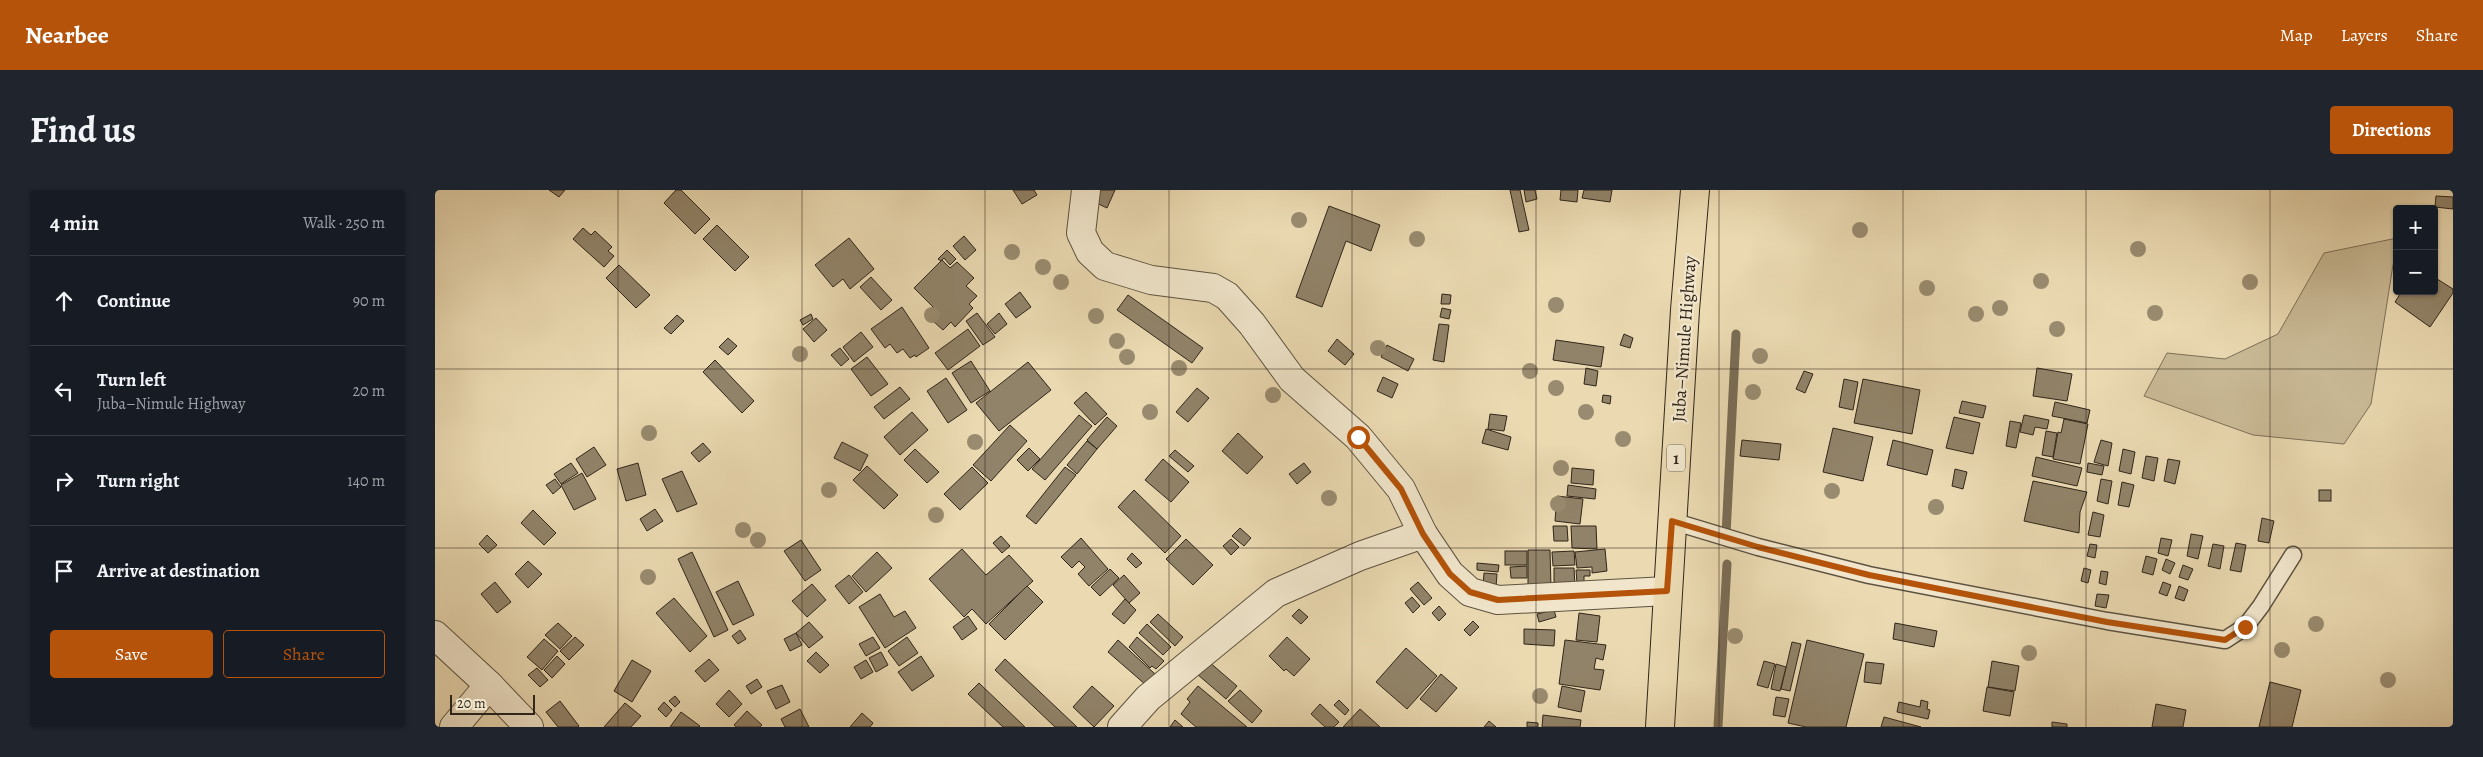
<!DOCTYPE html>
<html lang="en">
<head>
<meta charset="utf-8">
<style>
	body { margin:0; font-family:Alegreya,serif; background:#20242c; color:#f1f3f6 }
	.controls { position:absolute; right:15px; top:15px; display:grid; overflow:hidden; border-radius:5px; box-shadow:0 1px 4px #0004 }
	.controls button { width:45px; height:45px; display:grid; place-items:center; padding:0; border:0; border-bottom:1px solid #363941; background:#171b24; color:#f1f3f6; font:25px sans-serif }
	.scale { position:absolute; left:15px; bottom:12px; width:85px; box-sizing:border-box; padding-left:5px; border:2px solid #30261a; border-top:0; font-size:14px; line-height:18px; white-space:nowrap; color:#30261a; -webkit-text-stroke:4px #f1e6cc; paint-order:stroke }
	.stop { position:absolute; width:15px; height:15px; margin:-11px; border:4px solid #b45309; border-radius:50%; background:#fff }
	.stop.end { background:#b45309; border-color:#fff; box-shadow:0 1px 5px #0008 }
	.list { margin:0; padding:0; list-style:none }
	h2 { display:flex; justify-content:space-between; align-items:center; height:65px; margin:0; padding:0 20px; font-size:21px }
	h2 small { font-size:16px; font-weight:400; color:#9ea1a6 }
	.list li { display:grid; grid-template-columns:32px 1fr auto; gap:15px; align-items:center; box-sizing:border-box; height:90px; padding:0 20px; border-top:1px solid #363941 }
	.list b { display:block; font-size:19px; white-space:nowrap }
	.list p { margin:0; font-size:16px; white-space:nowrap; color:#9ea1a6 }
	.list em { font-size:16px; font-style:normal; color:#9ea1a6 }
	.actions { display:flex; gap:10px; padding:15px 20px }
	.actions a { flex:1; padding:11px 0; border:1px solid #b45309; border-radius:5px; text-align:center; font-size:18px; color:#b45309 }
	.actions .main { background:#b45309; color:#fff }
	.icon { flex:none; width:28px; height:28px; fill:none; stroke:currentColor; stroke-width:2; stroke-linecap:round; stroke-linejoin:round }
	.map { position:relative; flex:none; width:2018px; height:537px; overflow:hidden; border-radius:5px }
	header { display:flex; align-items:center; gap:30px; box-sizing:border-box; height:70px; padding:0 25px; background:#b45309; color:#fff }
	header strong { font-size:24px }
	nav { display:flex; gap:28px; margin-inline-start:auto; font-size:18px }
	.intro { display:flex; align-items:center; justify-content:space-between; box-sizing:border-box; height:120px; padding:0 30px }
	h1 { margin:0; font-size:35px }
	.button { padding:12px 22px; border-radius:5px; background:#b45309; color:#fff; font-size:18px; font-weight:700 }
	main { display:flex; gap:30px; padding:0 30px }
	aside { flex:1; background:#171b24; border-radius:5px; box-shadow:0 1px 4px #0004 }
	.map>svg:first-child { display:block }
</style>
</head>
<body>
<header>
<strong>Nearbee</strong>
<nav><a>Map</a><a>Layers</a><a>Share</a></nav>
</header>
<div class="intro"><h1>Find us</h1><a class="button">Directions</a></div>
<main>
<aside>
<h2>4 min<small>Walk · 250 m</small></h2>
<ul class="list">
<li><svg class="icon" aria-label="ahead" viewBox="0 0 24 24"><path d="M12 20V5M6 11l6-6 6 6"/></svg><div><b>Continue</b></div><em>90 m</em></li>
<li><svg class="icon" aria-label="left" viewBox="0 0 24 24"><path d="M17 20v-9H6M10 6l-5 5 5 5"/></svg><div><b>Turn left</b><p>Juba–Nimule Highway</p></div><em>20 m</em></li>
<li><svg class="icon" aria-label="right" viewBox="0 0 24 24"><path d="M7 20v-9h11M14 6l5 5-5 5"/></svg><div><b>Turn right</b></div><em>140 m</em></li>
<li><svg class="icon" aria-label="arrive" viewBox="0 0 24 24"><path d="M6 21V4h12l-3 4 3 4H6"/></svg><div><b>Arrive at destination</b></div></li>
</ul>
<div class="actions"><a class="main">Save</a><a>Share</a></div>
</aside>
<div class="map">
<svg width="2018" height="537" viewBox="0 0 2018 537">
	<rect width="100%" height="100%" fill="#ead9b1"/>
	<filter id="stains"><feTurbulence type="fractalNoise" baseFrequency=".004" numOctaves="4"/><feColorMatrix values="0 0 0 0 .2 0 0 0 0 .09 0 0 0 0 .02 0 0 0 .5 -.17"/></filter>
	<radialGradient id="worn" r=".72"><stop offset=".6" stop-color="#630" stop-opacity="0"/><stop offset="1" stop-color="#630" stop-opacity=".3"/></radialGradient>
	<!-- green -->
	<path fill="#cabb97" stroke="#7d7058" d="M1962 48V61L1958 75 1936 214 1909 254 1818 245 1709 206 1732 163 1790 169 1843 144 1889 63Z"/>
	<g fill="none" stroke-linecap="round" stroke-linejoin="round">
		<!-- stream -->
		<g stroke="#7a6d56" stroke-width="9">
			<path d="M1291 345 1301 144"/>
			<path d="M1283 537 1292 374"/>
		</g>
	</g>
	<!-- building -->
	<g fill="#918369" stroke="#30261a">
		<path d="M114 0H130L124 7Z"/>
		<path d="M241 0H246L275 29 260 44 229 13Z"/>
		<path d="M578 0H599L602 5 587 14Z"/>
		<path d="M660 0H680L672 18 655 10Z"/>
		<path d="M1075 0H1085L1094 40 1084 42Z"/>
		<path d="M1089 0H1100L1102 9 1091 12Z"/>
		<path d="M1126 0H1143L1142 12 1125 10Z"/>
		<path d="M1149 0H1177L1175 12 1147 8Z"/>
		<path d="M2001 6 2018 7V19L2000 17Z"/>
		<path d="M894 16 945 35 936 61 911 51 887 117 861 107Z"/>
		<path d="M282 35 314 67 300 81 268 49Z"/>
		<path d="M148 38 156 45 160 41 177 57 173 61 179 66 169 77 138 49Z"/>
		<path d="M529 46 541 60 530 70 518 56Z"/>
		<path d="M414 48 439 79 415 99 408 89 398 97 380 75Z"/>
		<path d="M512 60 521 69 515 75 509 68 506 71 503 69Z"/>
		<path d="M507 70 515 78 522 72 539 88 531 96 542 106 534 114 538 118 520 137 516 132 508 140 498 131 500 129 495 124 500 119 479 98Z"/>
		<path d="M184 75 215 105 201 118 171 88Z"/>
		<path d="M436 87 457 110 446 120 425 97Z"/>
		<path d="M1999 87 2018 99V103L1995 137 1960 112 1967 101H1999Z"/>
		<path d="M585 102 596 117 581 128 570 114Z"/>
		<path d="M1007 104 1016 105 1015 114H1006Z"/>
		<path d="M693 105 768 158 757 173 682 120Z"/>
		<path d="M467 117 494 158 481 167 480 165 475 168 468 159 462 163 455 154 450 158 436 139Z"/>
		<path d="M1007 118 1016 120 1014 129 1005 127Z"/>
		<path d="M542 123 560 147 548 155 531 131Z"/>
		<path d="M564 123 572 134 560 144 552 134Z"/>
		<path d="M376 124 378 129 368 135 365 130Z"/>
		<path d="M242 125 249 131 236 144 229 138Z"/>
		<path d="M381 128 392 140 379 152 368 139Z"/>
		<path d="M1004 134 1014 135 1009 172 998 170Z"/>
		<path d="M533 139 545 156 513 180 500 163Z"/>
		<path d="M426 142 438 157 419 172 408 157Z"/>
		<path d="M1189 144 1198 148 1195 158 1185 155Z"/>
		<path d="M293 148 302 156 293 165 284 157Z"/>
		<path d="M902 149 919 164 910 175 893 161Z"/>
		<path d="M1121 150 1169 157 1166 177 1118 170Z"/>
		<path d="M952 155 979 169 973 181 946 167Z"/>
		<path d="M405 158 414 169 406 176 396 165Z"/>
		<path d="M432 167 453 194 436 206 416 179Z"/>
		<path d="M280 170 319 211 307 223 268 182Z"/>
		<path d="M536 171 555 201 536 213 517 183Z"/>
		<path d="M593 172 616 200 564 241 541 213Z"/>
		<path d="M1151 178 1163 181 1161 196 1149 194Z"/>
		<path d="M1602 178 1637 184 1632 211 1598 206Z"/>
		<path d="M1369 181 1378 184 1370 203 1361 199Z"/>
		<path d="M948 187 963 194 957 208 942 201Z"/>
		<path d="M511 188 532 220 513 233 492 201Z"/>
		<path d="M1409 189 1423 192 1418 220 1404 217Z"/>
		<path d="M1428 189 1485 200 1477 244 1419 233Z"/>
		<path d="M465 197 475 209 449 229 439 217Z"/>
		<path d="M762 198 774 208 753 232 741 222Z"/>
		<path d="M651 202 672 224 660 235 639 213Z"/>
		<path d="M1168 205 1176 206 1175 214 1167 212Z"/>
		<path d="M1527 211 1551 216 1548 228 1524 223Z"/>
		<path d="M1620 212 1655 220 1652 233 1617 226Z"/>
		<path d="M477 222 493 240 465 265 449 247Z"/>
		<path d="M1055 224 1072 226 1069 241 1053 239Z"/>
		<path d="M644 225 657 236 610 290 597 279Z"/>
		<path d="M1589 225 1614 230 1612 239 1600 237 1598 245 1585 242Z"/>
		<path d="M672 227 682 236 662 259 652 250Z"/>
		<path d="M1519 227 1545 233 1538 264 1511 258Z"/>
		<path d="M1629 229 1653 234 1645 274 1618 269 1623 242 1626 243Z"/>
		<path d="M1575 231 1586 233 1581 258 1571 256Z"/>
		<path d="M575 235 592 251 556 291 538 275Z"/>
		<path d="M1398 238 1438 247 1428 291 1388 282Z"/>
		<path d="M1051 239 1076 247 1073 260 1047 253Z"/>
		<path d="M1611 241 1622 243 1618 267 1607 265Z"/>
		<path d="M803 243 828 267 812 284 787 261Z"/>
		<path d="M1307 250 1346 254 1344 270 1305 266Z"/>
		<path d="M1458 250 1498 260 1492 285 1452 275Z"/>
		<path d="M1666 250 1677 253 1673 276 1659 272Z"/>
		<path d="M652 251 662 259 642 284 632 275Z"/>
		<path d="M407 252 433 265 425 281 399 268Z"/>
		<path d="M268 253 276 262 264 272 256 263Z"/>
		<path d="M159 257 171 275 152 287 141 269Z"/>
		<path d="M594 258 605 269 593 281 582 270Z"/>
		<path d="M480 259 504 282 492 293 469 270Z"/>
		<path d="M1688 259 1700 262 1696 284 1684 281Z"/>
		<path d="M740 260 759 276 753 282 734 266Z"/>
		<path d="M1711 266 1723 268 1719 291 1707 288Z"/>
		<path d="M1601 267 1647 278 1642 296 1597 286Z"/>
		<path d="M728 269 754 292 736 312 710 290Z"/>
		<path d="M1733 269 1745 271 1740 294 1729 291Z"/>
		<path d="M136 273 143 283 126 294 119 284Z"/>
		<path d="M203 273 211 305 191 311 182 279Z"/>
		<path d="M869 273 876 282 862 294 854 284Z"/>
		<path d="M1653 273 1669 276 1667 285 1652 282Z"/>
		<path d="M432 276 463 305 449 319 418 290Z"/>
		<path d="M537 277 553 293 525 320 509 304Z"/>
		<path d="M630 277 641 285 601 334 591 326Z"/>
		<path d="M1137 278 1159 280 1158 295 1136 293Z"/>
		<path d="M1520 279 1532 282 1528 299 1517 296Z"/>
		<path d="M247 281 262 314 242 322 227 289Z"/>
		<path d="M147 283 161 309 139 320 126 295Z"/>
		<path d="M120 289 126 297 118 304 111 295Z"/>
		<path d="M1666 289 1677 291 1673 314 1662 311Z"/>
		<path d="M1598 291 1652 302 1645 322 1644 343 1589 331Z"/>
		<path d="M1687 292 1699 295 1694 317 1683 315Z"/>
		<path d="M1133 295 1161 299 1160 309 1132 306Z"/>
		<path d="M699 300 746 346 730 363 683 317Z"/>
		<rect x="1884" y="300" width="12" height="11"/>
		<path d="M1122 306 1148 309 1145 334 1120 331Z"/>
		<path d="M220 319 228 331 212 341 205 329Z"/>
		<path d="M98 320 121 343 109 355 86 333Z"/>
		<path d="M1658 322 1669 325 1665 347 1653 345Z"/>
		<path d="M1827 328 1839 331 1834 353 1823 351Z"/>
		<path d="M1118 336H1132L1133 351H1119Z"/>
		<path d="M1136 336H1161L1162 359 1137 358Z"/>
		<path d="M805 338 816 348 809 356 797 346Z"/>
		<path d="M1756 344 1768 346 1763 369 1752 366Z"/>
		<path d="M52 345 62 355 53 363 44 354Z"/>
		<path d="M566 346 575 356 567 363 558 353Z"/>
		<path d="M646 348 673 379 654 396 643 384 650 377 644 371 637 378 626 367Z"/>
		<path d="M1726 348 1737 350 1733 366 1723 363Z"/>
		<path d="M751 349 778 375 758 395 731 369Z"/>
		<path d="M796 349 804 357 796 365 788 356Z"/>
		<path d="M366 350 386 380 370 391 349 361Z"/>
		<path d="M1801 353 1811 355 1806 382 1795 380Z"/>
		<path d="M1655 354 1662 355 1660 368 1652 366Z"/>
		<path d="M1778 354 1789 356 1785 379 1773 376Z"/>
		<path d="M527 359 551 385 574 365 598 391 551 434 537 419 529 427 494 389Z"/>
		<path d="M1170 359 1172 381 1157 383V377L1142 378 1140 362Z"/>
		<path d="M1093 360H1115L1116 397 1093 395Z"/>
		<rect x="1070" y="361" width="22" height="14"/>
		<path d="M1139 361 1140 375 1118 376 1117 362Z"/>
		<path d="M257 362 293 440 279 447 243 369Z"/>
		<path d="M442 362 457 378 431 402 417 386Z"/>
		<path d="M697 363 707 373 701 378 692 369Z"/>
		<path d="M1711 366 1722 369 1718 385 1707 382Z"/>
		<path d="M1731 369 1740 373 1735 384 1727 380Z"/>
		<path d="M93 371 107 384 93 398 80 384Z"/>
		<path d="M1042 373 1064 375 1063 382 1042 380Z"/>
		<path d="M1748 375 1758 379 1753 390 1744 387Z"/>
		<path d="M1092 376V388H1076L1075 377Z"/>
		<path d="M1119 378H1139L1140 397H1119Z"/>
		<path d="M1649 378 1656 380 1653 393 1646 391Z"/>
		<path d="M675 379 684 388 665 406 656 397Z"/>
		<path d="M1141 380H1155V386H1149V393H1142Z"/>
		<path d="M1666 381 1673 382 1671 395 1664 393Z"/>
		<path d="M1049 383 1062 384 1061 397 1048 396Z"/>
		<path d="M414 385 428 402 414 414 400 396Z"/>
		<path d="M689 385 705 403 694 413 678 395Z"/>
		<path d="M303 391 319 425 298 435 281 402Z"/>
		<path d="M60 392 76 412 62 423 46 404Z"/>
		<path d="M983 392 997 408 989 415 975 399Z"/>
		<path d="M1728 392 1736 395 1732 406 1724 403Z"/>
		<path d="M377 394 391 410 372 427 357 411Z"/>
		<path d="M592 396 608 412 570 450 554 434Z"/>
		<path d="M1744 396 1753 400 1749 411 1740 408Z"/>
		<path d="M445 404 459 427 470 421 481 438 450 458 424 417Z"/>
		<path d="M1662 404 1674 405 1671 418 1660 416Z"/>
		<path d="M977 407 985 416 978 423 970 413Z"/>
		<path d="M239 408 272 446 255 462 221 423Z"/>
		<path d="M690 409 701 420 689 434 677 424Z"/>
		<path d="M1004 416 1011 424 1004 431 997 423Z"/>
		<path d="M864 419 873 427 866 434 857 426Z"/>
		<path d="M1119 420 1121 427 1104 432 1102 424Z"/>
		<path d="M1144 423 1165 426 1162 452 1141 450Z"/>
		<path d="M723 424 748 447 740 456 715 432Z"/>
		<path d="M533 426 542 439 527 450 518 437Z"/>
		<path d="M1038 431 1044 437 1035 446 1029 440Z"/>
		<path d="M374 432 388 447 374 458 361 443Z"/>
		<path d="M123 433 137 446 125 459 110 445Z"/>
		<path d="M1460 433 1502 441 1499 457 1458 449Z"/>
		<path d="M712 434 736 457 728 465 704 443Z"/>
		<path d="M1089 439 1120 440 1119 456 1089 454Z"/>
		<path d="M305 440 311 449 303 454 297 446Z"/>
		<path d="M361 443 367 455 355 461 349 449Z"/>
		<path d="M140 447 149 455 134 470 125 461Z"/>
		<path d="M438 447 445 458 431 466 424 454Z"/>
		<path d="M472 447 483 463 464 476 453 461Z"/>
		<path d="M702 447 729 471 721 479 717 476 715 478 694 457Z"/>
		<path d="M852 447 875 469 859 486 851 479 849 481 834 466Z"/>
		<path d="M109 449 123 461 107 480 92 467Z"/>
		<path d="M683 450 720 484 711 495 673 462Z"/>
		<path d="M1130 450 1171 455 1168 470 1161 468 1159 479 1169 480 1165 500 1124 494Z"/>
		<path d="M1372 450 1429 464 1411 537H1371L1353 533Z"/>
		<path d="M1357 452 1366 454 1355 501 1346 499Z"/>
		<path d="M971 458 1002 486 972 519 941 492Z"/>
		<path d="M381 462 394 475 385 483 372 471Z"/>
		<path d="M446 462 453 475 441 482 434 468Z"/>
		<path d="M122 466 130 474 117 488 109 480Z"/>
		<path d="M486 466 499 486 477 501 463 482Z"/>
		<path d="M274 469 284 480 270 492 260 481Z"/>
		<path d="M570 469 642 537H620L560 480Z"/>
		<path d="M197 470 216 481 197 512 179 501Z"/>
		<path d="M431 470 438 482 426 489 419 477Z"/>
		<path d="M773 471 802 496 791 509 762 484Z"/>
		<path d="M1329 471 1340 474 1333 498 1322 495Z"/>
		<path d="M1557 471 1584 476 1580 501 1553 497Z"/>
		<path d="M1431 472 1449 474 1446 494 1429 492Z"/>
		<path d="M1341 474 1351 477 1345 501 1336 499Z"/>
		<path d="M102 478 113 490 105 497 93 485Z"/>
		<path d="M1006 484 1022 498 1001 522 985 509Z"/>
		<path d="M322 489 327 497 316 504 311 496Z"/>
		<path d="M1835 492 1866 500 1857 537H1824Z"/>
		<path d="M544 493 590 537H568L533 504Z"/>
		<path d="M347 495 355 512 341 519 332 501Z"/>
		<path d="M657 496 679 516 659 537 638 517Z"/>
		<path d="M763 496 812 537H761L746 524 755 512 752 509Z"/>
		<path d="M1127 496 1150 501 1146 522 1123 517Z"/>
		<path d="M1552 497 1579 502 1575 526 1548 521Z"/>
		<path d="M294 500 307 514 294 527 281 514Z"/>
		<path d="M805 500 827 521 817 533 793 511Z"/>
		<path d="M240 506 245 512 240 517 234 511Z"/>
		<path d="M1341 507 1354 509 1350 527 1338 525Z"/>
		<path d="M904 510 914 520 910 525 899 515Z"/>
		<path d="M1486 510 1493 512 1492 519 1495 520 1493 529 1462 522 1464 512 1485 517Z"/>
		<path d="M125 511 144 536 143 537H123L111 522Z"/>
		<path d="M229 512 237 520 231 527 223 519Z"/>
		<path d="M190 513 206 526 196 537H169Z"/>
		<path d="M885 514 904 532 899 537H890L876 524Z"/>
		<path d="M1721 514 1751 520 1748 537H1717Z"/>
		<path d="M365 519 374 537H350L346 529Z"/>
		<path d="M925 519 945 537H908Z"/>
		<path d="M312 521 327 535 325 537H301L299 535Z"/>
		<path d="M246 522 265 536 264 537H235Z"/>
		<path d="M427 523 438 533 435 537H415Z"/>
		<path d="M1108 525 1146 530 1145 537H1107Z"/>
		<path d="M1449 527 1486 537H1446Z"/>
		<path d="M740 530 748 537H735Z"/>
		<path d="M1054 531 1061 537H1049Z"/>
		<path d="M1092 532 1103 533V537H1092Z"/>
		<path d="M1617 532 1632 534V537H1617Z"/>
	</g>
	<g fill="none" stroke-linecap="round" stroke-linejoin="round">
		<defs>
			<path id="lane" d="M1237 331 1323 357 1434 385 1672 431 1790 450 1810 437 1826 416 1858 365"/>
			<g id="street">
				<path d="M651 0 646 43 655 62 670 76 716 90 778 98 792 106 817 134 857 189 923 247 966 299 988 344 1015 384 1035 402 1063 410 1232 401"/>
				<path d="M0 445 54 495 94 537"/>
				<path d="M19 537 54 495"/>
				<path d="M687 537 713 508 841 403 925 366 988 344"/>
			</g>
			<path id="primary" d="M1225 537 1250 120 1260 0"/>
		</defs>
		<!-- lane casing -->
		<use href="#lane" stroke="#5e5340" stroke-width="19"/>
		<!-- street casing -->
		<use href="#street" stroke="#5e5340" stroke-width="30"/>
		<!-- primary casing -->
		<use href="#primary" stroke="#30261a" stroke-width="30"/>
		<!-- lane -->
		<use href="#lane" stroke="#f1e6cc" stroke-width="16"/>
		<!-- street -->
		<use href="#street" stroke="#f1e6cc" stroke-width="28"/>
		<!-- primary -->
		<use href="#primary" stroke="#ead9b1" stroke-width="28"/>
	</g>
	<!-- trees -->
	<g fill="#998b6f">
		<circle cx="864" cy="30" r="8"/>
		<circle cx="1425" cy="40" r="8"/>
		<circle cx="982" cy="49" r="8"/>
		<circle cx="1703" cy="59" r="8"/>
		<circle cx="577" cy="62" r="8"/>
		<circle cx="608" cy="77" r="8"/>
		<circle cx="1606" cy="91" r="8"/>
		<circle cx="626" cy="92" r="8"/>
		<circle cx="1815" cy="92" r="8"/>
		<circle cx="1492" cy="98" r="8"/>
		<circle cx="1121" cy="115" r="8"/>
		<circle cx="1565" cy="118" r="8"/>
		<circle cx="1720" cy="123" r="8"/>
		<circle cx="1541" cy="124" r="8"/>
		<circle cx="497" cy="125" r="8"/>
		<circle cx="661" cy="126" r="8"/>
		<circle cx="1622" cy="139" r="8"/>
		<circle cx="682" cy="151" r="8"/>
		<circle cx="943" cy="158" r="8"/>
		<circle cx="365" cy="164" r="8"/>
		<circle cx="1325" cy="166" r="8"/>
		<circle cx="692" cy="167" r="8"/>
		<circle cx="744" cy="178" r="8"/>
		<circle cx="1095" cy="181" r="8"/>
		<circle cx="1121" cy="198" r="8"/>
		<circle cx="1318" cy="202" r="8"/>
		<circle cx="838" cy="205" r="8"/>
		<circle cx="715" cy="222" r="8"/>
		<circle cx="1151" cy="222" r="8"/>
		<circle cx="214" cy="243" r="8"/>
		<circle cx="1188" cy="249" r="8"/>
		<circle cx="540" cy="252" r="8"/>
		<circle cx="1126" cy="278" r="8"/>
		<circle cx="394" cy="300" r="8"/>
		<circle cx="1397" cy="301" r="8"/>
		<circle cx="894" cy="308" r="8"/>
		<circle cx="1123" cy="314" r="8"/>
		<circle cx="1501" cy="317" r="8"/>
		<circle cx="501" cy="325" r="8"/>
		<circle cx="308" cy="340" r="8"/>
		<circle cx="323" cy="350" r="8"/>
		<circle cx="213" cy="387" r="8"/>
		<circle cx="1881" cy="434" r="8"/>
		<circle cx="1300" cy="446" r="8"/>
		<circle cx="1847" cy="460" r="8"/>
		<circle cx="1594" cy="463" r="8"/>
		<circle cx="1953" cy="490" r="8"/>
		<circle cx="1105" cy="506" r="8"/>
	</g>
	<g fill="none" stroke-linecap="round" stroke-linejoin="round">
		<!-- route -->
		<path stroke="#b45309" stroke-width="6" d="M923 247 966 299 988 344 1015 384 1035 402 1063 410 1232 401 1237 331 1323 357 1434 385 1672 432 1790 450 1810 437"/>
	</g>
	<!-- grid -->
	<path fill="none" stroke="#30261a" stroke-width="1" stroke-opacity="0.55" d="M183 0V537M367 0V537M550 0V537M734 0V537M917 0V537M1101 0V537M1284 0V537M1468 0V537M1651 0V537M1835 0V537M0 179H2018M0 358H2018"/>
	<g text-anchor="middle" stroke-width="4.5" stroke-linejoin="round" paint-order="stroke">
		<!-- shield labels -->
		<rect fill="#f1e6cc" stroke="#6a604f" stroke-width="1" x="1232" y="254.5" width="18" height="27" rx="4"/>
		<g font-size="16" font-weight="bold" fill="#30261a">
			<text x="1241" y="274">1</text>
		</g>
		<!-- street labels -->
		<g font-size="18" fill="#30261a" stroke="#f1e6cc">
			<text transform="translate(1249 149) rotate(-86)" y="6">Juba–Nimule Highway</text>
		</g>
	</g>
	<rect width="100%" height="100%" filter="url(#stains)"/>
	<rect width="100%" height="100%" fill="url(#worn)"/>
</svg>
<div class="controls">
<button>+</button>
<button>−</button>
</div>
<div class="scale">20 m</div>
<div class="stop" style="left:923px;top:247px"></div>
<div class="stop end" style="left:1810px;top:437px"></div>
</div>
</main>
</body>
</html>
